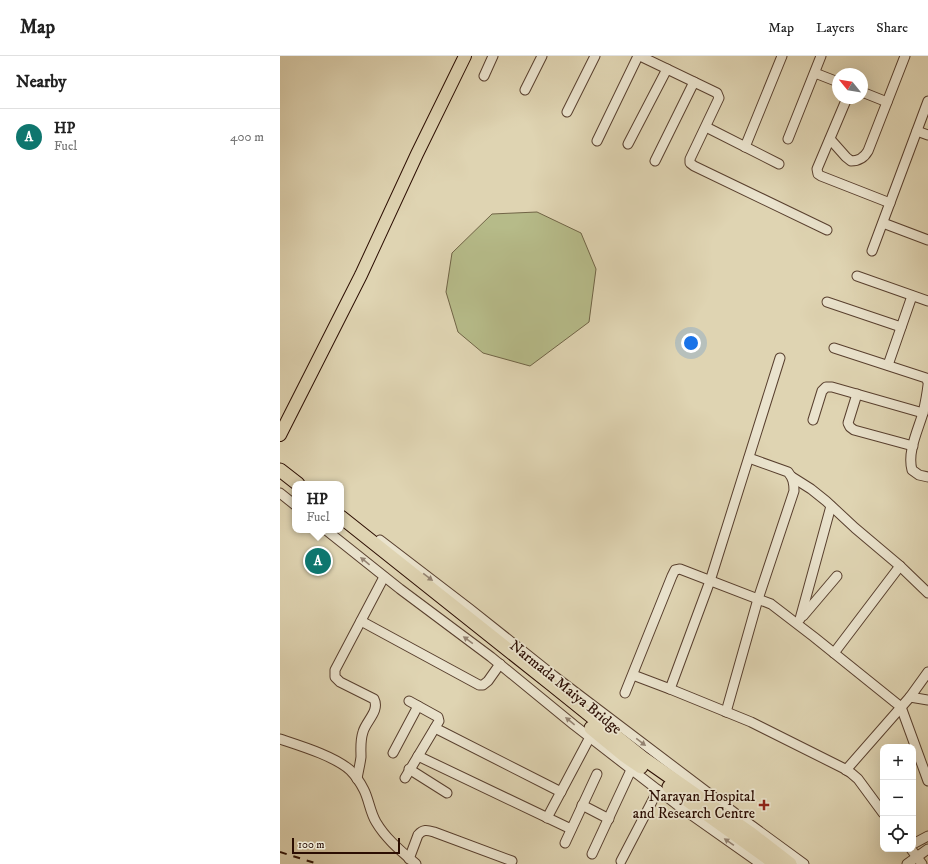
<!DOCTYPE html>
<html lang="en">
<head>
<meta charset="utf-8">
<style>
	body { margin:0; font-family:"IM FELL DW Pica",serif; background:#f2f2f2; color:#222 }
	.controls { position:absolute; right:12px; bottom:12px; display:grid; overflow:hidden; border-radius:8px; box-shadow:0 4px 16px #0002 }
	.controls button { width:36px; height:36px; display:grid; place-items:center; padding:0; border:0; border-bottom:1px solid #e0e0e0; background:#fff; color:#222; font:20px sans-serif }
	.compass { position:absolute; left:552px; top:12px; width:36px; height:36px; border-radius:50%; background:#fff; box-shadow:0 4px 16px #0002; rotate:300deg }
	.scale { position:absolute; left:12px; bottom:10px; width:108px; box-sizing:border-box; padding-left:4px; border:2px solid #2b0d02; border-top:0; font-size:11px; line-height:14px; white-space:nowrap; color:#2b0d02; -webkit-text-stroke:3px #eae3cd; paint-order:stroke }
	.you { position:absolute; left:411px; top:287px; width:14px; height:14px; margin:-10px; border:3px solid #fff; border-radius:50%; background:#1a73e8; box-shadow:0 0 0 6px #1a73e833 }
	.badge { display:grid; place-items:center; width:26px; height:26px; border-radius:50%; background:#0f766e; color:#fff; font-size:13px; font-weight:700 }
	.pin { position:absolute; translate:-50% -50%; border:2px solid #fff; box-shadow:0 1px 4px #0006 }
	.popup { position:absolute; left:12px; top:425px; width:52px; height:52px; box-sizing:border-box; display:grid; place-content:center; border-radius:8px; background:#fff; filter:drop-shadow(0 1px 3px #0005); font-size:13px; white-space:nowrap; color:#767676 }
	.popup b { font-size:15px; color:#222 }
	.popup::after { content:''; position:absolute; left:50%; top:100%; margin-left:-8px; border:8px solid transparent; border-top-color:#fff }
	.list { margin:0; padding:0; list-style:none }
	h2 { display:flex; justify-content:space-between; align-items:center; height:52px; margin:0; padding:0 16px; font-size:17px }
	h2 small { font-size:13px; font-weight:400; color:#767676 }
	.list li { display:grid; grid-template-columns:26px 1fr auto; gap:12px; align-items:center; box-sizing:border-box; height:56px; padding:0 16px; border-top:1px solid #e0e0e0 }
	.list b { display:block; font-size:15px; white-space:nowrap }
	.list p { margin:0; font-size:13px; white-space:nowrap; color:#767676 }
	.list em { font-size:13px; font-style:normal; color:#767676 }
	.icon { flex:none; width:22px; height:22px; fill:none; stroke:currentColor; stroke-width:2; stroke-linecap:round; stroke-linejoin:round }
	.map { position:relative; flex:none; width:648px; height:808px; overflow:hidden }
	header { display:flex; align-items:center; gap:24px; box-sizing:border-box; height:56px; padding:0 20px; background:#fff; border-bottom:1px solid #e0e0e0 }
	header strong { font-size:19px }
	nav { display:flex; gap:22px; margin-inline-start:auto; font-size:14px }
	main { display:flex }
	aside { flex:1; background:#fff }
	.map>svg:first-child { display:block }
</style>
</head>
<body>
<header>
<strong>Map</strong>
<nav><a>Map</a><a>Layers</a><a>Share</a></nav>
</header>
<main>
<aside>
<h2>Nearby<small></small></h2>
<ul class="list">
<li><span class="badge">A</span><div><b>HP</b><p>Fuel</p></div><em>400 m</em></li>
</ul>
</aside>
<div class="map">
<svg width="648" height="808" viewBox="0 0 648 808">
	<rect width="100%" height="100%" fill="#dfd4b2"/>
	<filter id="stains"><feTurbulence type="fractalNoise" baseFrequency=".005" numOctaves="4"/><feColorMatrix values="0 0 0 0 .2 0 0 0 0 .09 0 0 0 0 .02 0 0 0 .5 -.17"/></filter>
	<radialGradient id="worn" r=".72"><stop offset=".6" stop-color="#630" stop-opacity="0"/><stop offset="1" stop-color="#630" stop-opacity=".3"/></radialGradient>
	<!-- green -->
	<path fill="#b6bb89" stroke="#706446" d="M257 156 301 177 316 213 309 266 250 310 203 297 178 276 166 236 172 197 212 158Z"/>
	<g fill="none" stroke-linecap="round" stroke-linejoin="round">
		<defs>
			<g id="minor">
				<path d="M360 0 437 37 439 42 410 103V107L414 110 547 174"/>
				<path d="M535 17 558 26"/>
				<path d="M204 20 213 0"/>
				<path d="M245 34 262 0"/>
				<path d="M582 36 607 46"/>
				<path d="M567 42 537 113 538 118 541 120 610 147"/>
				<path d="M287 56 315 0"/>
				<path d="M426 71 499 108"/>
				<path d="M637 75 648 79"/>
				<path d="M508 83 541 0"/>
				<path d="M550 83 566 101 571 105C579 105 584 102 588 95L625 0"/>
				<path d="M317 85 358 0"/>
				<path d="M348 88 387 13"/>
				<path d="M465 91 502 0"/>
				<path d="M375 105 414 26"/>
				<path d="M603 167 648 184"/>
				<path d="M592 195 648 45"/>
				<path d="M577 220 648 245"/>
				<path d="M547 246 621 271"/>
				<path d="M554 292 646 322 648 326"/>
				<path d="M608 309 632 240"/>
				<path d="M648 329C647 338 645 348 643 357 638 374 627 396 632 414L639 419 648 421"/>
				<path d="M577 338 568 367 570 371 574 374 633 390"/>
				<path d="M533 364 542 335 546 331H552L643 357"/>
				<path d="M512 421 531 433 546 445 575 472 620 510 648 537"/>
				<path d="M0 437 15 449"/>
				<path d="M46 474 120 533 211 601 294 669 396 748 481 808"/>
				<path d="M100 484 190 553 274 620 464 764 524 808"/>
				<path d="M523 560 557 520"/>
				<path d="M520 563 551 450"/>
				<path d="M81 565 199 629H203L208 625 220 608"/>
				<path d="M554 597 620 510"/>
				<path d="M353 619 390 633 471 666 563 712 571 717 578 723 603 757"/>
				<path d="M390 633 430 525 500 302"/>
				<path d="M345 637 392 520 395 514 400 513 491 548 534 581 616 647 621 651 648 725"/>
				<path d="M630 641 648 644"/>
				<path d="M446 656 478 543 514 435C514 427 513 422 508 416L469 402"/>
				<path d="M155 672 281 736"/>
				<path d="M0 683C21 690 54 700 70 714 75 719 81 728 84 734 89 744 90 756 96 766 106 783 121 795 136 808"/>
				<path d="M113 697 138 650"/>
				<path d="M138 700 291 773"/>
				<path d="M129 713 167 737"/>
				<path d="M566 714 630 641 648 616"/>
				<path d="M125 722 159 665 158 661 129 645"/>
				<path d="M77 723C78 716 80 709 81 701 81 693 80 685 83 676 86 665 100 655 94 643L60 626 55 621V614L104 521"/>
				<path d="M302 749 329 763"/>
				<path d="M267 762 310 681"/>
				<path d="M285 787 317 718"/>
				<path d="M633 788 648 780"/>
				<path d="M631 793 642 808"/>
				<path d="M312 798 351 714"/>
				<path d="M129 803 138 779C143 773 147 774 154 776L232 805"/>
				<path d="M341 805 378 734"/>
				<path d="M627 808 648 793"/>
			</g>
			<path id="major" d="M0 379 81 219 137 98 185 0"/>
			<g id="highway">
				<path d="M0 414 18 428"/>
				<path d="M61 461 271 628 363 702 470 777 510 808"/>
				<path d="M311 672 345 700 361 711"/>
				<path d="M389 731 496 808"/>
			</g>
		</defs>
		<!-- minor casing -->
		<use href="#minor" stroke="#583f2e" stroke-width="11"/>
		<!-- major casing -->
		<use href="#major" stroke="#2b0d02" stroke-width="14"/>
		<!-- highway casing -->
		<use href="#highway" stroke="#2b0d02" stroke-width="15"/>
		<!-- minor -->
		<use href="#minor" stroke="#eae3cd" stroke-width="9"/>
		<!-- major -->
		<use href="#major" stroke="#dfd4b2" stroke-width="12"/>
		<!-- highway -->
		<use href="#highway" stroke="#dfd4b2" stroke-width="13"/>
		<!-- rail -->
		<path stroke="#2b0d02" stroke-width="2" stroke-dasharray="7 7" stroke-linecap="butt" d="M0 796 38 808"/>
	</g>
	<!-- one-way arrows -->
	<defs><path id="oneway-solid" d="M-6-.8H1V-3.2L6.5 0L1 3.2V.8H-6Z"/></defs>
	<g fill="#948372">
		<use href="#oneway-solid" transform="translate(85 505) rotate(-141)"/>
		<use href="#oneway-solid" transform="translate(148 521) rotate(37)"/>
		<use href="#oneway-solid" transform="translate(188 584) rotate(-144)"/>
		<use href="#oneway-solid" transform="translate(290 665) rotate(-141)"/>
		<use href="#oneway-solid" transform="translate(361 686) rotate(37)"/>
		<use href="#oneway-solid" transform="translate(449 786) rotate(-145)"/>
	</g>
	<!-- markers -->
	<path fill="#8f2418" stroke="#eae3cd" stroke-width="1.5" d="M482 743h4v4h4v4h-4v4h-4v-4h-4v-4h4z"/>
	<g text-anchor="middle" stroke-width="3.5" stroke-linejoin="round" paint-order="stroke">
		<!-- street labels -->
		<g font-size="15" fill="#2b0d02" stroke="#eae3cd">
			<text transform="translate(286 631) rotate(39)" y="5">Narmada Maiya Bridge</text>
		</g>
		<!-- poi labels -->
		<g font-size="15" fill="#2b0d02" stroke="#eae3cd" text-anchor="end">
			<text x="475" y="745">Narayan Hospital<tspan x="475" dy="17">and Research Centre</tspan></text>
		</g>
	</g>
	<rect width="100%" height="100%" filter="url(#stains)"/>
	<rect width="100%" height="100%" fill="url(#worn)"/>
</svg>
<div class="controls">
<button>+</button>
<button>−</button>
<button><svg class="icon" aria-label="locate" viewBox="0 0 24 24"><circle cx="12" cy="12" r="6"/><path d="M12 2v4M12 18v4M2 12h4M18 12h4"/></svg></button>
</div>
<svg class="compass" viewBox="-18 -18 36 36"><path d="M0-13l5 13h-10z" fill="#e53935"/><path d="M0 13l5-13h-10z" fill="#767676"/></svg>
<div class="scale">100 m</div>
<div class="you"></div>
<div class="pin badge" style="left:38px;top:505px">A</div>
<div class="popup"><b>HP</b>Fuel</div>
</div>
</main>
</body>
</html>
